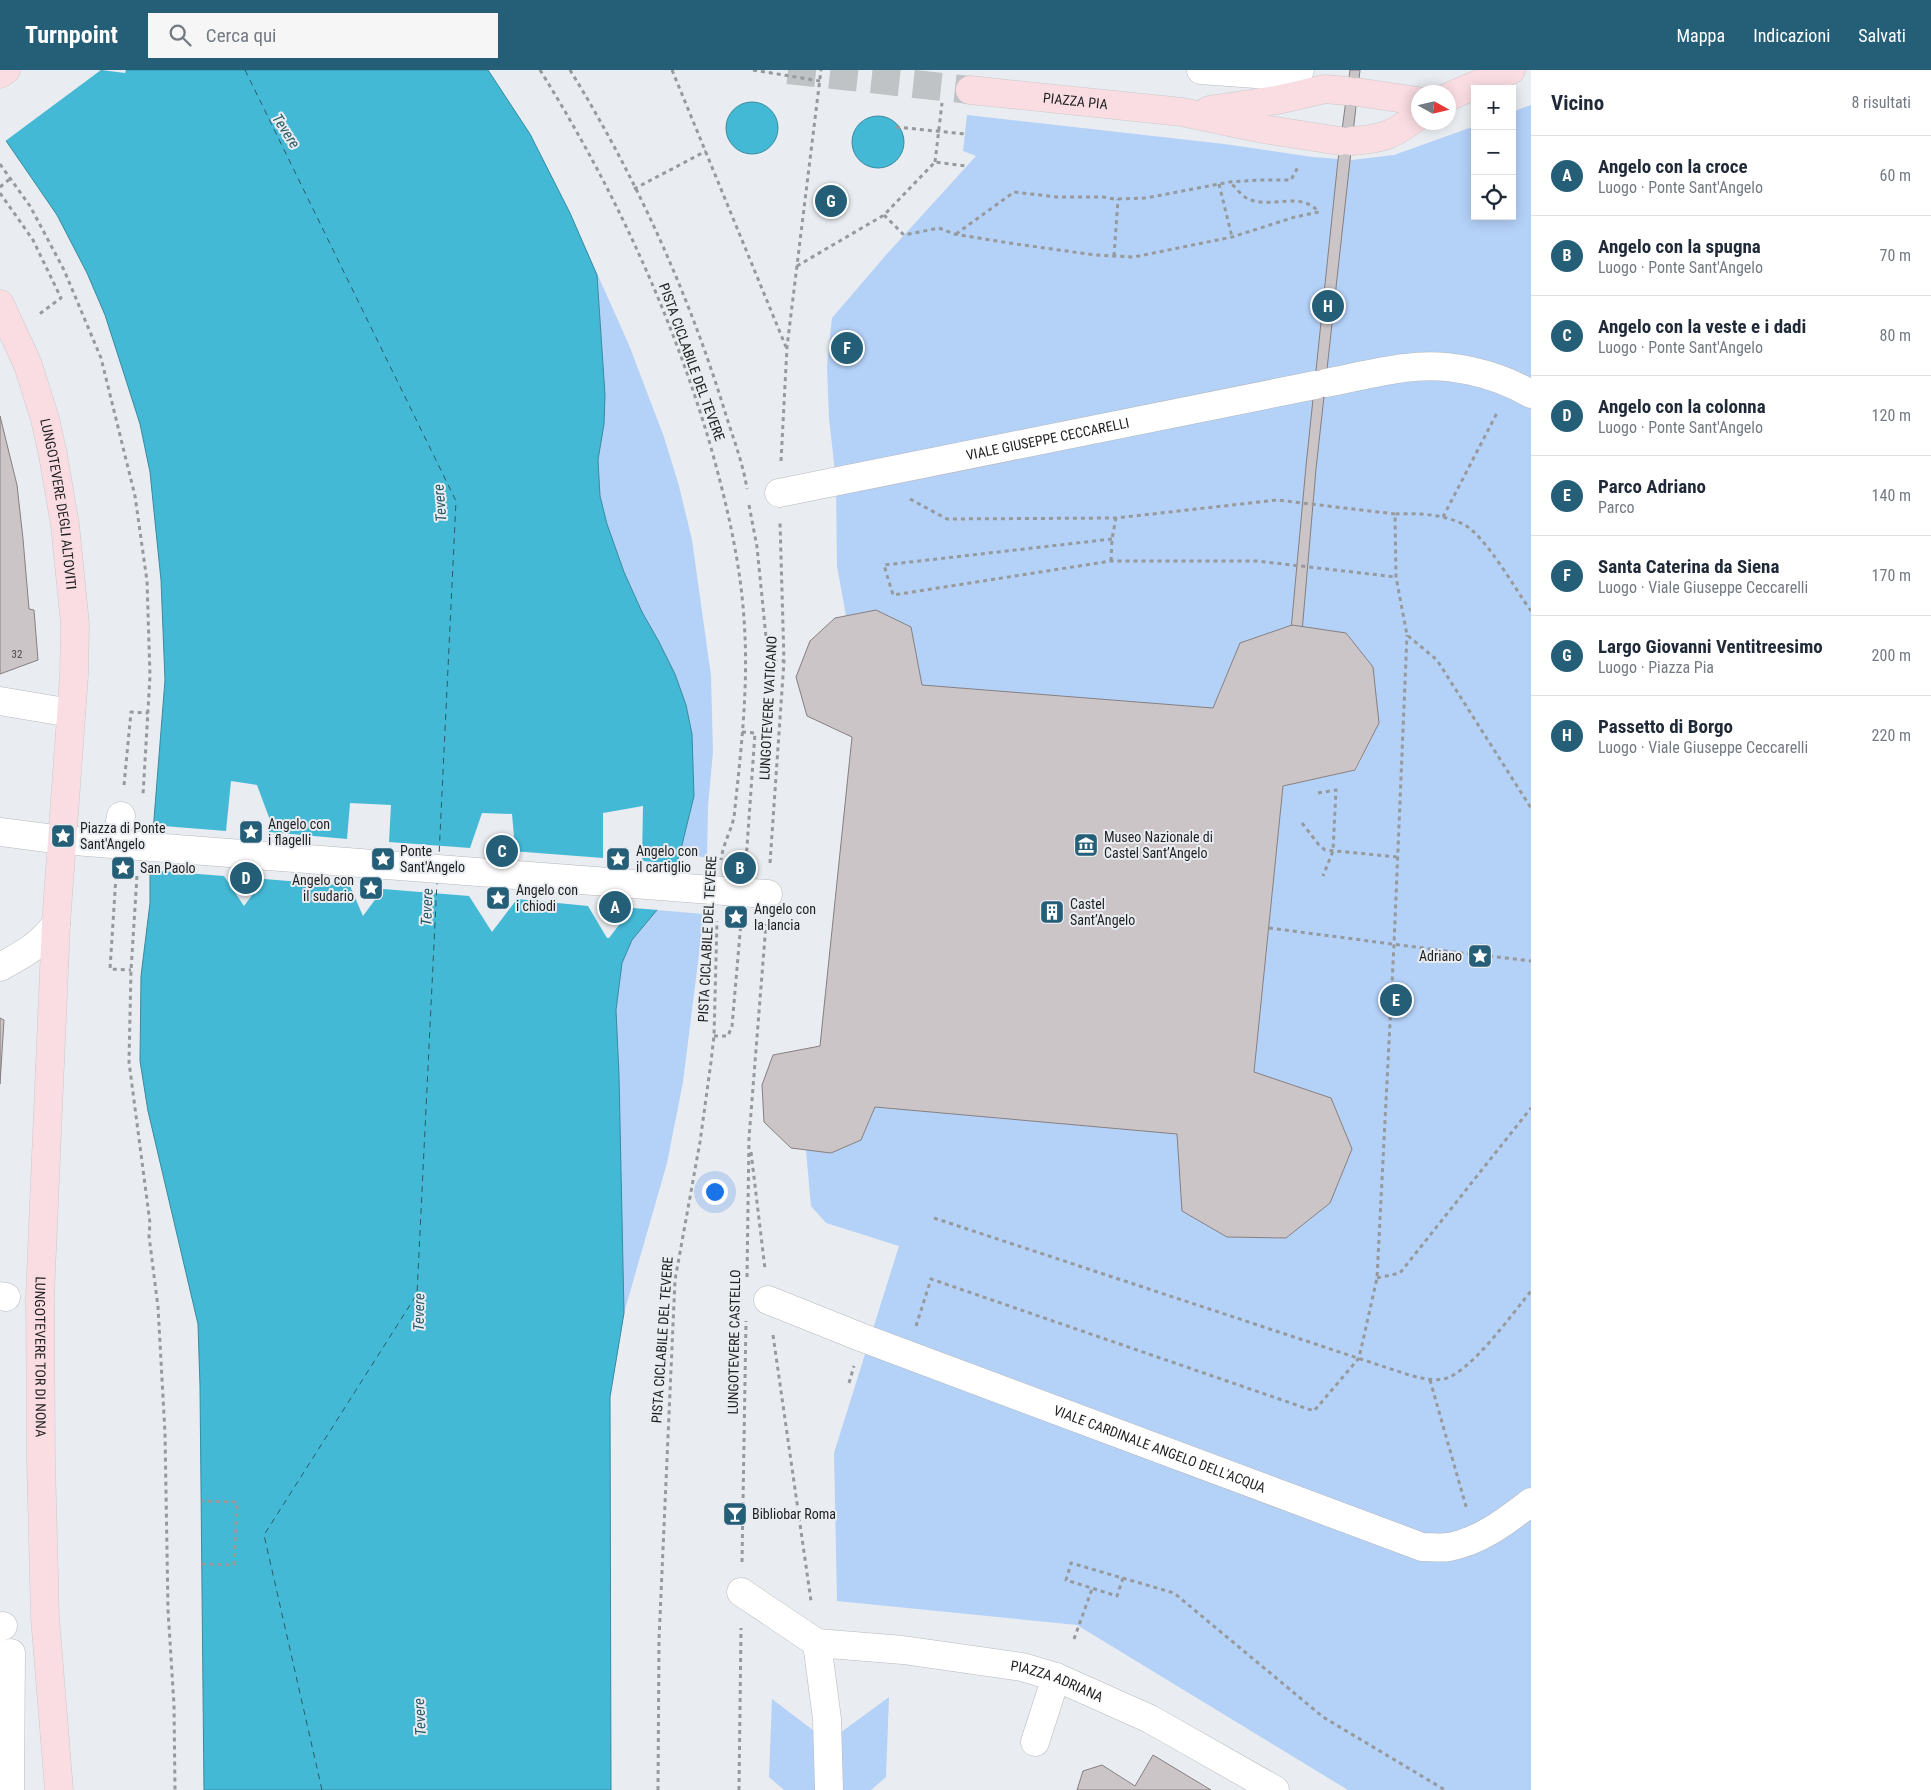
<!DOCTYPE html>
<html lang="it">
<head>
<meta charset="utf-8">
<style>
	body { margin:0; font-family:"Roboto Condensed",sans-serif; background:#f6f6f7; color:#1f2937 }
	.controls { position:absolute; right:15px; top:15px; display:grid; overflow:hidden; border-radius:0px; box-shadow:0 2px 12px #0003 }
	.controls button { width:45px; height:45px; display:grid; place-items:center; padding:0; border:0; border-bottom:1px solid #e0e1e3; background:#fff; color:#1f2937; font:25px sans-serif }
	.compass { position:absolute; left:1411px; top:15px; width:45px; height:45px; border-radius:50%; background:#fff; box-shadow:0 2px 12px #0003; rotate:98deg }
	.you { position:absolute; left:714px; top:1121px; width:18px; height:18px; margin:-12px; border:4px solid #fff; border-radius:50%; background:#1a73e8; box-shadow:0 0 0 8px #1a73e833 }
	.badge { display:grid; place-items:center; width:32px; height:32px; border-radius:50%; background:#245e77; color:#fff; font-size:16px; font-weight:700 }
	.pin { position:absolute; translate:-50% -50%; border:2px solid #fff; box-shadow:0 1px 5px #0006 }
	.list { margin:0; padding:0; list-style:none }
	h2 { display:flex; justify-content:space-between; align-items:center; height:65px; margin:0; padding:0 20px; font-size:21px }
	h2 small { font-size:16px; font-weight:400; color:#747a83 }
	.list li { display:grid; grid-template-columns:32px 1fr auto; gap:15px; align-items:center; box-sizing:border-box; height:80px; padding:0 20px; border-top:1px solid #e0e1e3 }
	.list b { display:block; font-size:19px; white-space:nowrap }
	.list p { margin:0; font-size:16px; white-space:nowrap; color:#747a83 }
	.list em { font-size:16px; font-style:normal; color:#747a83 }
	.icon { flex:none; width:28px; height:28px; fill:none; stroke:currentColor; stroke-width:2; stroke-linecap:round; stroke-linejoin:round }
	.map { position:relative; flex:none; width:1531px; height:1720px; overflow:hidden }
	header { display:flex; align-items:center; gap:30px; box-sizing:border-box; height:70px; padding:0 25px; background:#245e77; color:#fff }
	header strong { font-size:24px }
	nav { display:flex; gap:28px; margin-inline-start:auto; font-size:18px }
	.search { width:350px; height:45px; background:#f6f6f7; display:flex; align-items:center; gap:12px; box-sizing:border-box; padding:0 18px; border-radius:0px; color:#747a83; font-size:19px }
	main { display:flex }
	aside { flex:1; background:#fff }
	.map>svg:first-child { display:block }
</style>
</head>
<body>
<header>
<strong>Turnpoint</strong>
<div class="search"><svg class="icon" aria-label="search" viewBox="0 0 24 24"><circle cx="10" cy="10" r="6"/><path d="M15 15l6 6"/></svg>Cerca qui</div>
<nav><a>Mappa</a><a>Indicazioni</a><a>Salvati</a></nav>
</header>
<main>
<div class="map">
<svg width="1531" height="1720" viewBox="0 0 1531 1720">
	<rect width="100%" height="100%" fill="#e9ecf0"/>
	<!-- green -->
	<g fill="#b4d1f8">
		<path d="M488 0 530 64 570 143 629 275 664 367 679 416 692 470 711 606 713 682 708 736 707 788 680 783 666 776Z"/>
		<path d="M1531 35V1720H1348L1077 1555 837 1531 834 1383 899 1176 826 1153 811 1136 806 1080 831 1083 861 1070 875 1037 1177 1064 1182 1141 1227 1167 1286 1168 1330 1133 1352 1079 1331 1028 1254 1002 1283 716 1356 700 1379 653 1373 597 1346 563 1292 555 1240 573 1213 638 922 615 911 557 876 540 846 546 837 496 836 411 829 348 827 296 832 248 886 185 976 86 963 81 967 45 1224 74 1313 87 1352 90 1394 85 1475 56V146H1512V42Z"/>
		<path d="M632 838 704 844 683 1012 667 1093 624 1243 610 1327 611 1720H574L604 984Z"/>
		<path d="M889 1627 886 1707 871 1720H841L840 1663Z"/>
		<path d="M772 1629 818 1664 817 1720H784L769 1707Z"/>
	</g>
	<!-- water -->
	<g fill="#43b9d6" stroke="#388b9f">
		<path d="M0 0H488L530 64 570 143 597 205 605 325 604 354 598 390 600 426 607 454 624 502 642 542 658 570 675 604 686 635 692 664 694 726 680 783 672 807 657 840 632 870 622 893 616 940 619 1005 624 1243 610 1327 611 1720H204L200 1316 198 1254 148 1041 140 991 141 906 150 833V800L165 610 161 510 150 402 140 354 125 307 105 245 87 203 57 145 0 62Z"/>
		<circle cx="752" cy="58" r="26"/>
		<circle cx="878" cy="72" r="26"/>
	</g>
	<!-- pier -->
	<g fill="#e9ecf0">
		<path d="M0 0H126L125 3 101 0 4 72 0 67Z"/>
		<path d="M231 711 257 715 270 750 269 762 347 769 350 733 391 735 389 772 470 778 482 743 512 744 514 767 512 781 603 788V743L643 736 642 791 679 794 659 840 632 838 609 868H607L588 836 517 829 492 862 469 826 383 819 363 846 350 816 264 809 244 836 224 806 147 800 151 755 226 761Z"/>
	</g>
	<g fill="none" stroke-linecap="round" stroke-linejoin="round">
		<!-- ferry -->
		<g stroke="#2b5b68" stroke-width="1" stroke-dasharray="6 5" stroke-linecap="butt">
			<path d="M245 0 456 431 439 786"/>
			<path d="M322 1720 264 1465 417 1224 437 812"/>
		</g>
	</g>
	<!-- building -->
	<g fill="#cbc5c7" stroke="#857f81">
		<path d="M1350 0H1360L1316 399 1302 562 1291 560 1306 396 1338 90Z"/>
		<path d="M0 346 17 415 23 469 29 539 34 540 38 590 0 604Z"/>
		<path d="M876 540 911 557 922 615 1213 638 1240 573 1292 555 1346 563 1373 597 1379 653 1355 700 1283 716 1254 1002 1331 1028 1352 1079 1330 1133 1286 1168 1227 1167 1182 1141 1177 1064 875 1037 861 1070 831 1083 791 1078 764 1052 762 1015 773 985 820 976 852 667 807 646 796 607 810 571 835 548Z"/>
		<path d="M0 948 4 950 0 1014Z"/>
		<path d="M1153 1685 1211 1720H1077L1083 1701 1102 1695 1135 1716Z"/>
	</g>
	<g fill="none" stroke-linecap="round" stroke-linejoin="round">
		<!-- major-tunnel -->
		<path stroke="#c0c3c6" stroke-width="28" stroke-dasharray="28 14" stroke-linecap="butt" d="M788 0 970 20"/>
		<defs>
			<g id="minor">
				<path d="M1201 0 1281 6 1300 0"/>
				<path d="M1326 313C1352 308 1379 301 1405 298 1448 292 1495 303 1531 324"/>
				<path id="s1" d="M779 423 1315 315"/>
				<path d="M0 631 71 643"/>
				<path d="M120 751 121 746"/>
				<path d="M0 762 62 770 125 775"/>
				<path d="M738 822 768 824"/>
				<path d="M0 897C24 884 39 876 56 854"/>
				<path d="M0 1226 6 1227"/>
				<path id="s2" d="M768 1230 863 1268 1422 1477C1431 1477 1441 1478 1449 1477 1481 1471 1506 1451 1531 1432"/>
				<path d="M741 1522 817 1573 827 1649 829 1720"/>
				<path d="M0 1557 3 1556"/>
				<path id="s3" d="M817 1573 903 1580 1022 1597 1056 1607 1150 1649 1275 1720"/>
				<path d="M0 1585 11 1583 10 1720"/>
				<path d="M1035 1672 1056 1607"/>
			</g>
			<g id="major">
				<path d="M0 4 6 0"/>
				<path id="s4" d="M970 20 1182 42 1263 59 1340 71"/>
				<path d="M1357 22 1418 31"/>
				<path d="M1448 27 1511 0"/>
				<path d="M1209 40 1277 30 1325 19 1347 21"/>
				<path d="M1351 71C1383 69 1393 65 1418 46"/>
				<path id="s5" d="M0 234 28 295 45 349 53 385 65 455 75 554 74 606 56 854 40 1226 41 1391 45 1547 59 1720"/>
			</g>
		</defs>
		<!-- minor casing -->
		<use href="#minor" stroke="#b6b9be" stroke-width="29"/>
		<!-- major casing -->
		<use href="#major" stroke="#c9c9c9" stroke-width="29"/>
		<!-- path -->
		<g stroke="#979a9c" stroke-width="3" stroke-dasharray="4 4" stroke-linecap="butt">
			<path d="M540 0C613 117 671 242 710 374 726 431 740 489 744 549 749 615 741 681 734 747 731 761 723 774 721 790"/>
			<path d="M570 0C635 105 689 224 725 342 733 368 743 393 747 419"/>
			<path d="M672 0 786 277"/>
			<path d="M753 0 820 11"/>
			<path d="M896 57 965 64"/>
			<path d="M935 92 942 33"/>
			<path d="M0 94 30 136 64 200 101 288 135 426 147 511 150 606 143 725"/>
			<path d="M1219 114 1232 167"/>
			<path d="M0 117 11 108"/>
			<path d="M634 119 706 81"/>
			<path d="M0 123 33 170 61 228 38 245"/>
			<path d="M884 145 904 165 939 158 954 164 1009 173 1095 185 1134 187 1232 167 1295 147 1319 142C1300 121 1274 138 1251 130 1243 128 1236 118 1230 112"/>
			<path d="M956 164 1014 122 1057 127H1104L1114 129 1146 128 1230 112 1259 110H1291L1299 95"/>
			<path d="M1114 186 1118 129"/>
			<path d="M797 196 884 145 935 92 967 96"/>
			<path d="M781 391 787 277 821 0"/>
			<path d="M910 429 947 449 1116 448 1277 430 1395 444"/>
			<path d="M749 435 757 477 768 587 772 590 784 591"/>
			<path d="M1443 447 1498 341"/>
			<path d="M1112 469 884 495 893 525 1111 491H1257L1396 507"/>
			<path d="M1111 491 1112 469 1116 448"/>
			<path d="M1531 541C1515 519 1486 466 1463 454 1442 444 1418 443 1395 444L1396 507 1407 565 1437 590 1531 738"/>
			<path d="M742 662 755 663 746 791"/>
			<path d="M124 715 131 642 148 643"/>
			<path d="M1318 723 1336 720 1333 781 1323 806"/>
			<path d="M1302 753 1319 775 1325 780 1398 787"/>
			<path d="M770 793 784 591 780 452"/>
			<path d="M116 806 110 899 131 900"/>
			<path d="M137 806 131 900 129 992 150 1153 149 1166 158 1237 165 1363 168 1540 174 1635 175 1720"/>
			<path d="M1269 858 1469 884"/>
			<circle cx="1479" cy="885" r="10"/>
			<path d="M1489 886 1531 891"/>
			<path d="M714 966H728L732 956 741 852"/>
			<path d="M751 1082 765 1199"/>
			<path d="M934 1148 1409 1305C1421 1308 1431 1311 1444 1309 1470 1303 1513 1243 1531 1221"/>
			<path d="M747 1207 749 1068 766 854"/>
			<path d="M1377 1208 1400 1203 1531 1038"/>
			<path d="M916 1256 931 1209 1314 1341 1359 1288 1377 1208 1394 874 1407 565"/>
			<path d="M773 1265 811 1531"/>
			<path d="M1430 1310 1467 1440"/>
			<path d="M849 1313 854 1296"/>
			<path d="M742 1492 746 1251"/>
			<path d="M202 1494 234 1495 237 1432 202 1431"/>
			<path d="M1123 1508 1117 1526 1066 1510 1071 1493 1174 1523 1323 1647 1445 1720"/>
			<path d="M1074 1569 1092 1519"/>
			<path d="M658 1720 659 1569 675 1210 700 1072 711 992 714 966 717 851"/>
			<path d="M739 1720 741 1558"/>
		</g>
		<!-- minor -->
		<use href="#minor" stroke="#fff" stroke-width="28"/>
		<!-- major -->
		<use href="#major" stroke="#fadde3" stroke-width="28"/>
		<defs>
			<path id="minor-bridge" d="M125 775 738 822"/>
		</defs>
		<!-- minor-bridge casing -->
		<use href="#minor-bridge" stroke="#b6b9be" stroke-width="29" stroke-linecap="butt"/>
		<!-- minor-bridge -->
		<use href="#minor-bridge" stroke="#fff" stroke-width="28"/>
	</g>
	<!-- icons -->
	<defs>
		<symbol id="sight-square" viewBox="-11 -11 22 22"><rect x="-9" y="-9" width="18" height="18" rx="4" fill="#245e77" stroke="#e9ecf0"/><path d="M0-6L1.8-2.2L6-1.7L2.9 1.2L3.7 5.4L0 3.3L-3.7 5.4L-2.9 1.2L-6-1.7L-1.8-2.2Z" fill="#fff"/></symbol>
		<symbol id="museum-square" viewBox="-11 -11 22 22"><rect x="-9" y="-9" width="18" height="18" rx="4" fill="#245e77" stroke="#e9ecf0"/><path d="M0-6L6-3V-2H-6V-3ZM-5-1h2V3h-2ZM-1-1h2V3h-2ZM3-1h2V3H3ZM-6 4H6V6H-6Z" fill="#fff"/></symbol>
		<symbol id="building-square" viewBox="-11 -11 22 22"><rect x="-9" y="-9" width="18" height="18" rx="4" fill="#245e77" stroke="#e9ecf0"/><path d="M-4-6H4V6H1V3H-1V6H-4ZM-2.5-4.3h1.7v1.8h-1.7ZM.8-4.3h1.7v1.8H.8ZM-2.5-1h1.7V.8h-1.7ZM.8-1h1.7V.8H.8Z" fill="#fff"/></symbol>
		<symbol id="bar-square" viewBox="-11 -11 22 22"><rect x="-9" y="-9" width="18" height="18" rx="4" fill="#245e77" stroke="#e9ecf0"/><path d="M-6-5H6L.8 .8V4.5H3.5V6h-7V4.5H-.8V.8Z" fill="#fff"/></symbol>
	</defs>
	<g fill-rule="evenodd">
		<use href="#sight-square" x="237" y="748" width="28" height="28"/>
		<use href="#sight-square" x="49" y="752" width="28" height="28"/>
		<use href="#museum-square" x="1072" y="761" width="28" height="28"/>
		<use href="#sight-square" x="369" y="775" width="28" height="28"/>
		<use href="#sight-square" x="604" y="775" width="28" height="28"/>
		<use href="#sight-square" x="109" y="784" width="28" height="28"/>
		<use href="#sight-square" x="357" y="804" width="28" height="28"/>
		<use href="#sight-square" x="484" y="814" width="28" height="28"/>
		<use href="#building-square" x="1038" y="828" width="28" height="28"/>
		<use href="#sight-square" x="722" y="833" width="28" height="28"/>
		<use href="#sight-square" x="1466" y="872" width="28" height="28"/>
		<use href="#bar-square" x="721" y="1430" width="28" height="28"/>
	</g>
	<g text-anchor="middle" stroke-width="4" stroke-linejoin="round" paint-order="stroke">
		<!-- number labels -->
		<g font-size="11" fill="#49484a">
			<text x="17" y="588">32</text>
		</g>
		<!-- street labels -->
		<g font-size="14" fill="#1e1f20" stroke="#e9ecf0">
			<text dy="5" stroke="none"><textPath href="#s4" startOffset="106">PIAZZA PIA</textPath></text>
			<text transform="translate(692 292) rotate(70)" y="5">PISTA CICLABILE DEL TEVERE</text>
			<text dy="5" stroke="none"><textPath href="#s1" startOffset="274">VIALE GIUSEPPE CECCARELLI</textPath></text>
			<text dy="5" stroke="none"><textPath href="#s5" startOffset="210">LUNGOTEVERE DEGLI ALTOVITI</textPath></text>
			<text transform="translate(768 638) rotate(-87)" y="5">LUNGOTEVERE VATICANO</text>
			<text transform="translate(707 869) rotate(-87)" y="5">PISTA CICLABILE DEL TEVERE</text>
			<text transform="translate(662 1270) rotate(-86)" y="5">PISTA CICLABILE DEL TEVERE</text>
			<text transform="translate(734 1272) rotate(-89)" y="5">LUNGOTEVERE CASTELLO</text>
			<text dy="5" stroke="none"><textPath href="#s5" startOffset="1065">LUNGOTEVERE TOR DI NONA</textPath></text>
			<text dy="5" stroke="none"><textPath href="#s2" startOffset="419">VIALE CARDINALE ANGELO DELL'ACQUA</textPath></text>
			<text dy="5" stroke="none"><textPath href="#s3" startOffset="244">PIAZZA ADRIANA</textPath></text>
		</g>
		<!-- poi labels -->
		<g font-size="14" fill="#1e1f20" stroke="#e9ecf0" text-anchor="start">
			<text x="268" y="759">Angelo con<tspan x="268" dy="16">i flagelli</tspan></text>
			<text x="80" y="763">Piazza di Ponte<tspan x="80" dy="16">Sant'Angelo</tspan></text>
			<text x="1104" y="772">Museo Nazionale di<tspan x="1104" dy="16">Castel Sant’Angelo</tspan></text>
			<text x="400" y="786">Ponte<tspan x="400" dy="16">Sant'Angelo</tspan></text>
			<text x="636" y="786">Angelo con<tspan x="636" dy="16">il cartiglio</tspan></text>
			<text x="140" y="803">San Paolo</text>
			<text x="354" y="815" text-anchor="end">Angelo con<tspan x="354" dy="16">il sudario</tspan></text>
			<text x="516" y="825">Angelo con<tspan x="516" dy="16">i chiodi</tspan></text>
			<text x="1070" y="839">Castel<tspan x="1070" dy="16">Sant’Angelo</tspan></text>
			<text x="754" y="844">Angelo con<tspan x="754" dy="16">la lancia</tspan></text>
			<text x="1462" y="891" text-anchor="end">Adriano</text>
			<text x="752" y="1449">Bibliobar Roma</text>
		</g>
		<!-- water labels -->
		<g font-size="15" font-style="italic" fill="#2b5b68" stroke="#e9ecf0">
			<text transform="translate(286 61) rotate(57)" y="5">Tevere</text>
			<text transform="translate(440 433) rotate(-95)" y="5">Tevere</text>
			<text transform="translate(427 837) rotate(-88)" y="5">Tevere</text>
			<text transform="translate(419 1242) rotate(-89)" y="5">Tevere</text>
			<text transform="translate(420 1647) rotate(-93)" y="5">Tevere</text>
		</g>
	</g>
</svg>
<div class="controls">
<button>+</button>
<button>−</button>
<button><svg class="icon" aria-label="locate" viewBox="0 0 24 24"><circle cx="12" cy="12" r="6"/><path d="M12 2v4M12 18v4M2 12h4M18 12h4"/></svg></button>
</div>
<svg class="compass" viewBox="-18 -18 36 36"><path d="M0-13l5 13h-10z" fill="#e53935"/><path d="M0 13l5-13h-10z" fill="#747a83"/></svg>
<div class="you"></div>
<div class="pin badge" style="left:615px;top:837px">A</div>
<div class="pin badge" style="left:740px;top:798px">B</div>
<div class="pin badge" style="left:502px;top:781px">C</div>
<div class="pin badge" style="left:246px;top:808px">D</div>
<div class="pin badge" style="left:1396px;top:930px">E</div>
<div class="pin badge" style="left:847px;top:278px">F</div>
<div class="pin badge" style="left:831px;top:131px">G</div>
<div class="pin badge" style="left:1328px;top:236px">H</div>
</div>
<aside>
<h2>Vicino<small>8 risultati</small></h2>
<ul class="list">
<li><span class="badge">A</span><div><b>Angelo con la croce</b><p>Luogo · Ponte Sant'Angelo</p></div><em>60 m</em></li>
<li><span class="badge">B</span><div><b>Angelo con la spugna</b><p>Luogo · Ponte Sant'Angelo</p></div><em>70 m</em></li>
<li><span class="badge">C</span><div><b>Angelo con la veste e i dadi</b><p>Luogo · Ponte Sant'Angelo</p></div><em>80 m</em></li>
<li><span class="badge">D</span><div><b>Angelo con la colonna</b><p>Luogo · Ponte Sant'Angelo</p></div><em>120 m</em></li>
<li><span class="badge">E</span><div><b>Parco Adriano</b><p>Parco</p></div><em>140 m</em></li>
<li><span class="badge">F</span><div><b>Santa Caterina da Siena</b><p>Luogo · Viale Giuseppe Ceccarelli</p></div><em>170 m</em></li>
<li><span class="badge">G</span><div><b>Largo Giovanni Ventitreesimo</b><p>Luogo · Piazza Pia</p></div><em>200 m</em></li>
<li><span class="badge">H</span><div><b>Passetto di Borgo</b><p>Luogo · Viale Giuseppe Ceccarelli</p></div><em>220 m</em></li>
</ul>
</aside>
</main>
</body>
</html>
